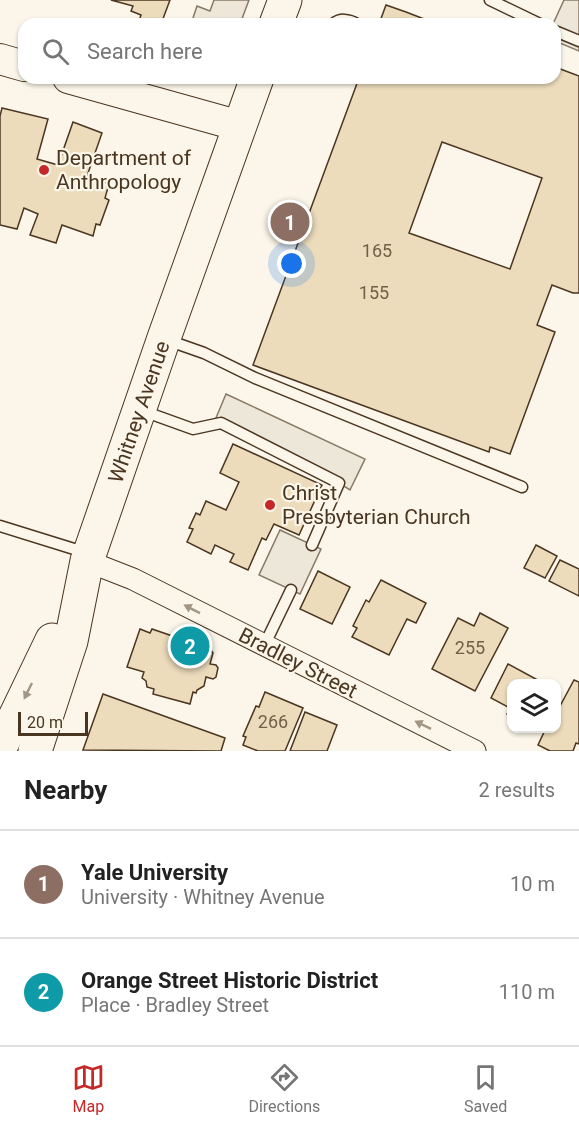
<!DOCTYPE html>
<html lang="en">
<head>
<meta charset="utf-8">
<style>
	body { margin:0; font-family:Roboto,sans-serif; background:#f6f6f6; color:#222 }
	.controls { position:absolute; right:18px; bottom:18px; display:grid; overflow:hidden; border-radius:12px; box-shadow:0 2px 4px #0004 }
	.controls button { width:54px; height:54px; display:grid; place-items:center; padding:0; border:0; border-bottom:2px solid #e0e0e0; background:#fff; color:#222; font:30px sans-serif }
	.scale { position:absolute; left:18px; bottom:15px; width:70px; box-sizing:border-box; padding-left:6px; border:3px solid #4a3520; border-top:0; font-size:16px; line-height:21px; white-space:nowrap; color:#4a3520; -webkit-text-stroke:4px #fbf6e9; paint-order:stroke }
	.you { position:absolute; left:292px; top:264px; width:21px; height:21px; margin:-15px; border:4px solid #fff; border-radius:50%; background:#1a73e8; box-shadow:0 0 0 9px #1a73e833 }
	.badge { display:grid; place-items:center; width:39px; height:39px; border-radius:50%; background:#c62828; color:#fff; font-size:20px; font-weight:700 }
	.pin { position:absolute; translate:-50% -50%; border:3px solid #fff; box-shadow:0 2px 6px #0006 }
	.list { margin:0; padding:0; list-style:none }
	h2 { display:flex; justify-content:space-between; align-items:center; height:78px; margin:0; padding:0 24px; font-size:26px }
	h2 small { font-size:20px; font-weight:400; color:#767676 }
	.list li { display:grid; grid-template-columns:39px 1fr auto; gap:18px; align-items:center; box-sizing:border-box; height:108px; padding:0 24px; border-top:2px solid #e0e0e0 }
	.list b { display:block; font-size:22px; white-space:nowrap }
	.list p { margin:0; font-size:20px; white-space:nowrap; color:#767676 }
	.list em { font-size:20px; font-style:normal; color:#767676 }
	.icon { flex:none; width:33px; height:33px; fill:none; stroke:currentColor; stroke-width:2; stroke-linecap:round; stroke-linejoin:round }
	.map { position:relative; flex:none; width:579px; height:751px; overflow:hidden }
	.search { position:absolute; background:#fff; box-shadow:0 2px 4px #0004; left:18px; right:18px; top:18px; height:66px; display:flex; align-items:center; gap:15px; box-sizing:border-box; padding:0 21px; border-radius:18px; color:#767676; font-size:22px }
	.sheet { height:294px; background:#fff }
	nav { display:flex; justify-content:space-around; align-items:center; box-sizing:border-box; height:84px; border-top:2px solid #e0e0e0; background:#fff; font-size:16px; color:#767676 }
	nav a { display:grid; justify-items:center; gap:3px }
	nav .on { color:#c62828 }
	.map>svg:first-child { display:block }
</style>
</head>
<body>
<div class="map">
<svg width="579" height="751" viewBox="0 0 579 751">
	<rect width="100%" height="100%" fill="#fbf6e9"/>
	<!-- green -->
	<path fill="#ede6d9" stroke="#887966" stroke-width="1.5" d="M214 0H249L240 24H191L197 6 210 11Z"/>
	<!-- parking -->
	<g fill="#ede7d9" stroke="#887966" stroke-width="1.5">
		<path d="M564 0H579V51L555 41V24H553Z"/>
		<path d="M226 394 365 459 350 490 339 483 213 425Z"/>
		<path d="M280 530 321 549 300 594 259 575Z"/>
	</g>
	<!-- building -->
	<g fill="#ecdcbc" stroke="#4a3520" stroke-width="1.5" fill-rule="evenodd">
		<path d="M111 0H170L161 24H138L141 15 131 11 133 6Z"/>
		<path d="M386 5 406 12 437 24H379Z"/>
		<path d="M555 67 579 76V293H573L552 285 537 325 555 332 510 454 490 447 489 452 253 365 359 78H555ZM442 142 542 178 510 269 409 233Z"/>
		<path d="M2 108 48 119 37 159 58 165 73 122 102 133 87 176 109 184 105 198 109 200 100 225 96 224 93 236 62 225 56 243 30 235 38 214 24 208 17 229 0 225V116Z"/>
		<path d="M233 444 322 485 299 535 274 524 266 540 262 538 248 570 230 562 234 554 215 545 211 554 187 542 193 529 189 528 196 513 200 515 206 501 226 510 239 482 220 473Z"/>
		<path d="M536 545 557 556 545 578 524 568Z"/>
		<path d="M560 560 579 569V596L549 581Z"/>
		<path d="M318 571 350 587 332 624 300 609Z"/>
		<path d="M381 580 426 603 416 623 407 619 389 655 352 637 357 628 353 626 366 600 369 602Z"/>
		<path d="M480 613 508 628 475 691 432 669 458 618 474 626Z"/>
		<path d="M140 629 150 633 152 629 210 649 213 653 210 664 216 665 218 668 216 677 213 679 206 677 204 686 197 690 196 693 193 692 190 704 153 694 154 689 147 687 146 681 142 678 144 672 127 667Z"/>
		<path d="M508 664 545 684H512V716L507 714 510 708 491 698Z"/>
		<path d="M574 680 579 682V744L576 743 573 751H550L538 745 546 728H556V709L558 705 560 706Z"/>
		<path d="M265 692 303 708 285 751H258L243 745 246 737 243 736 256 706 259 707Z"/>
		<path d="M103 694 225 738 221 751 83 750Z"/>
		<path d="M305 712 337 725 327 751H290Z"/>
	</g>
	<g fill="none" stroke-linecap="round" stroke-linejoin="round">
		<defs>
			<g id="lane">
				<path d="M490 0 540 24"/>
				<path d="M333 24C340 18 349 19 357 24"/>
				<path d="M555 31 579 41"/>
				<path d="M167 340 204 353 255 378 522 487"/>
				<path d="M143 411 193 429 221 423 339 483 312 545"/>
				<path d="M0 526 87 553"/>
				<path d="M264 646 291 590"/>
			</g>
			<path id="street" d="M87 561 133 579 475 751"/>
			<g id="secondary">
				<path d="M0 59 24 66"/>
				<path d="M68 78 240 126"/>
			</g>
			<g id="primary">
				<path d="M276 24 285 0"/>
				<path d="M0 748 52 640"/>
				<path d="M35 751 71 641 87 561 164 338 257 78"/>
			</g>
		</defs>
		<!-- lane casing -->
		<use href="#lane" stroke="#4a3520" stroke-width="13"/>
		<!-- street casing -->
		<use href="#street" stroke="#4a3520" stroke-width="23"/>
		<!-- secondary casing -->
		<use href="#secondary" stroke="#4a3520" stroke-width="32"/>
		<!-- primary casing -->
		<use href="#primary" stroke="#4a3520" stroke-width="35"/>
		<!-- lane -->
		<use href="#lane" stroke="#fbf6e9" stroke-width="10"/>
		<!-- street -->
		<use href="#street" stroke="#fbf6e9" stroke-width="21"/>
		<!-- secondary -->
		<use href="#secondary" stroke="#fbf6e9" stroke-width="30"/>
		<!-- primary -->
		<use href="#primary" stroke="#fbf6e9" stroke-width="33"/>
	</g>
	<!-- one-way arrows -->
	<defs><path id="oneway-solid" d="M-6-.8H1V-3.2L6.5 0L1 3.2V.8H-6Z" transform="scale(1.5)"/></defs>
	<g fill="#a29684">
		<use href="#oneway-solid" transform="translate(192 609) rotate(-153)"/>
		<use href="#oneway-solid" transform="translate(28 691) rotate(116)"/>
		<use href="#oneway-solid" transform="translate(423 725) rotate(-154)"/>
	</g>
	<!-- markers -->
	<g fill="#c62828" stroke="#fbf6e9" stroke-width="2">
		<circle cx="44" cy="170" r="6"/>
		<circle cx="270" cy="505" r="6"/>
	</g>
	<g text-anchor="middle" stroke-width="4.5" stroke-linejoin="round" paint-order="stroke">
		<!-- number labels -->
		<g font-size="18" fill="#725f47">
			<text x="377" y="257">165</text>
			<text x="374" y="299">155</text>
			<text x="470" y="654">255</text>
			<text x="273" y="728">266</text>
		</g>
		<!-- poi labels -->
		<g font-size="21" fill="#4a3520" stroke="#fbf6e9" text-anchor="start">
			<text x="56" y="165">Department of<tspan x="56" dy="24">Anthropology</tspan></text>
			<text x="282" y="500">Christ<tspan x="282" dy="24">Presbyterian Church</tspan></text>
		</g>
		<!-- street labels -->
		<g font-size="21" fill="#4a3520" stroke="#fbf6e9">
			<text transform="translate(139 412) rotate(-71)" y="7">Whitney Avenue</text>
			<text transform="translate(298 663) rotate(27)" y="7">Bradley Street</text>
		</g>
	</g>
</svg>
<div class="controls">
<button><svg class="icon" aria-label="layers" viewBox="0 0 24 24"><path d="M12 4l9 5-9 5-9-5zM3 14l9 5 9-5"/></svg></button>
</div>
<div class="scale">20 m</div>
<div class="you"></div>
<div class="pin badge" style="left:290px;top:222px;background:#8d6e63">1</div>
<div class="pin badge" style="left:190px;top:646px;background:#0f9aa8">2</div>
<div class="search"><svg class="icon" aria-label="search" viewBox="0 0 24 24"><circle cx="10" cy="10" r="6"/><path d="M15 15l6 6"/></svg>Search here</div>
</div>
<section class="sheet">
<h2>Nearby<small>2 results</small></h2>
<ul class="list">
<li><span class="badge" style="background:#8d6e63">1</span><div><b>Yale University</b><p>University · Whitney Avenue</p></div><em>10 m</em></li>
<li><span class="badge" style="background:#0f9aa8">2</span><div><b>Orange Street Historic District</b><p>Place · Bradley Street</p></div><em>110 m</em></li>
</ul>
</section>
<nav>
<a class="on"><svg class="icon" aria-label="map" viewBox="0 0 24 24"><path d="M3 6l6-2 6 2 6-2v14l-6 2-6-2-6 2zM9 4v14M15 6v14"/></svg>Map</a>
<a><svg class="icon" aria-label="directions" viewBox="0 0 24 24"><path d="M12 3l9 9-9 9-9-9zM9 14v-3h6M13 9l2 2-2 2"/></svg>Directions</a>
<a><svg class="icon" aria-label="saved" viewBox="0 0 24 24"><path d="M7 4h10v16l-5-4-5 4z"/></svg>Saved</a>
</nav>
</body>
</html>
